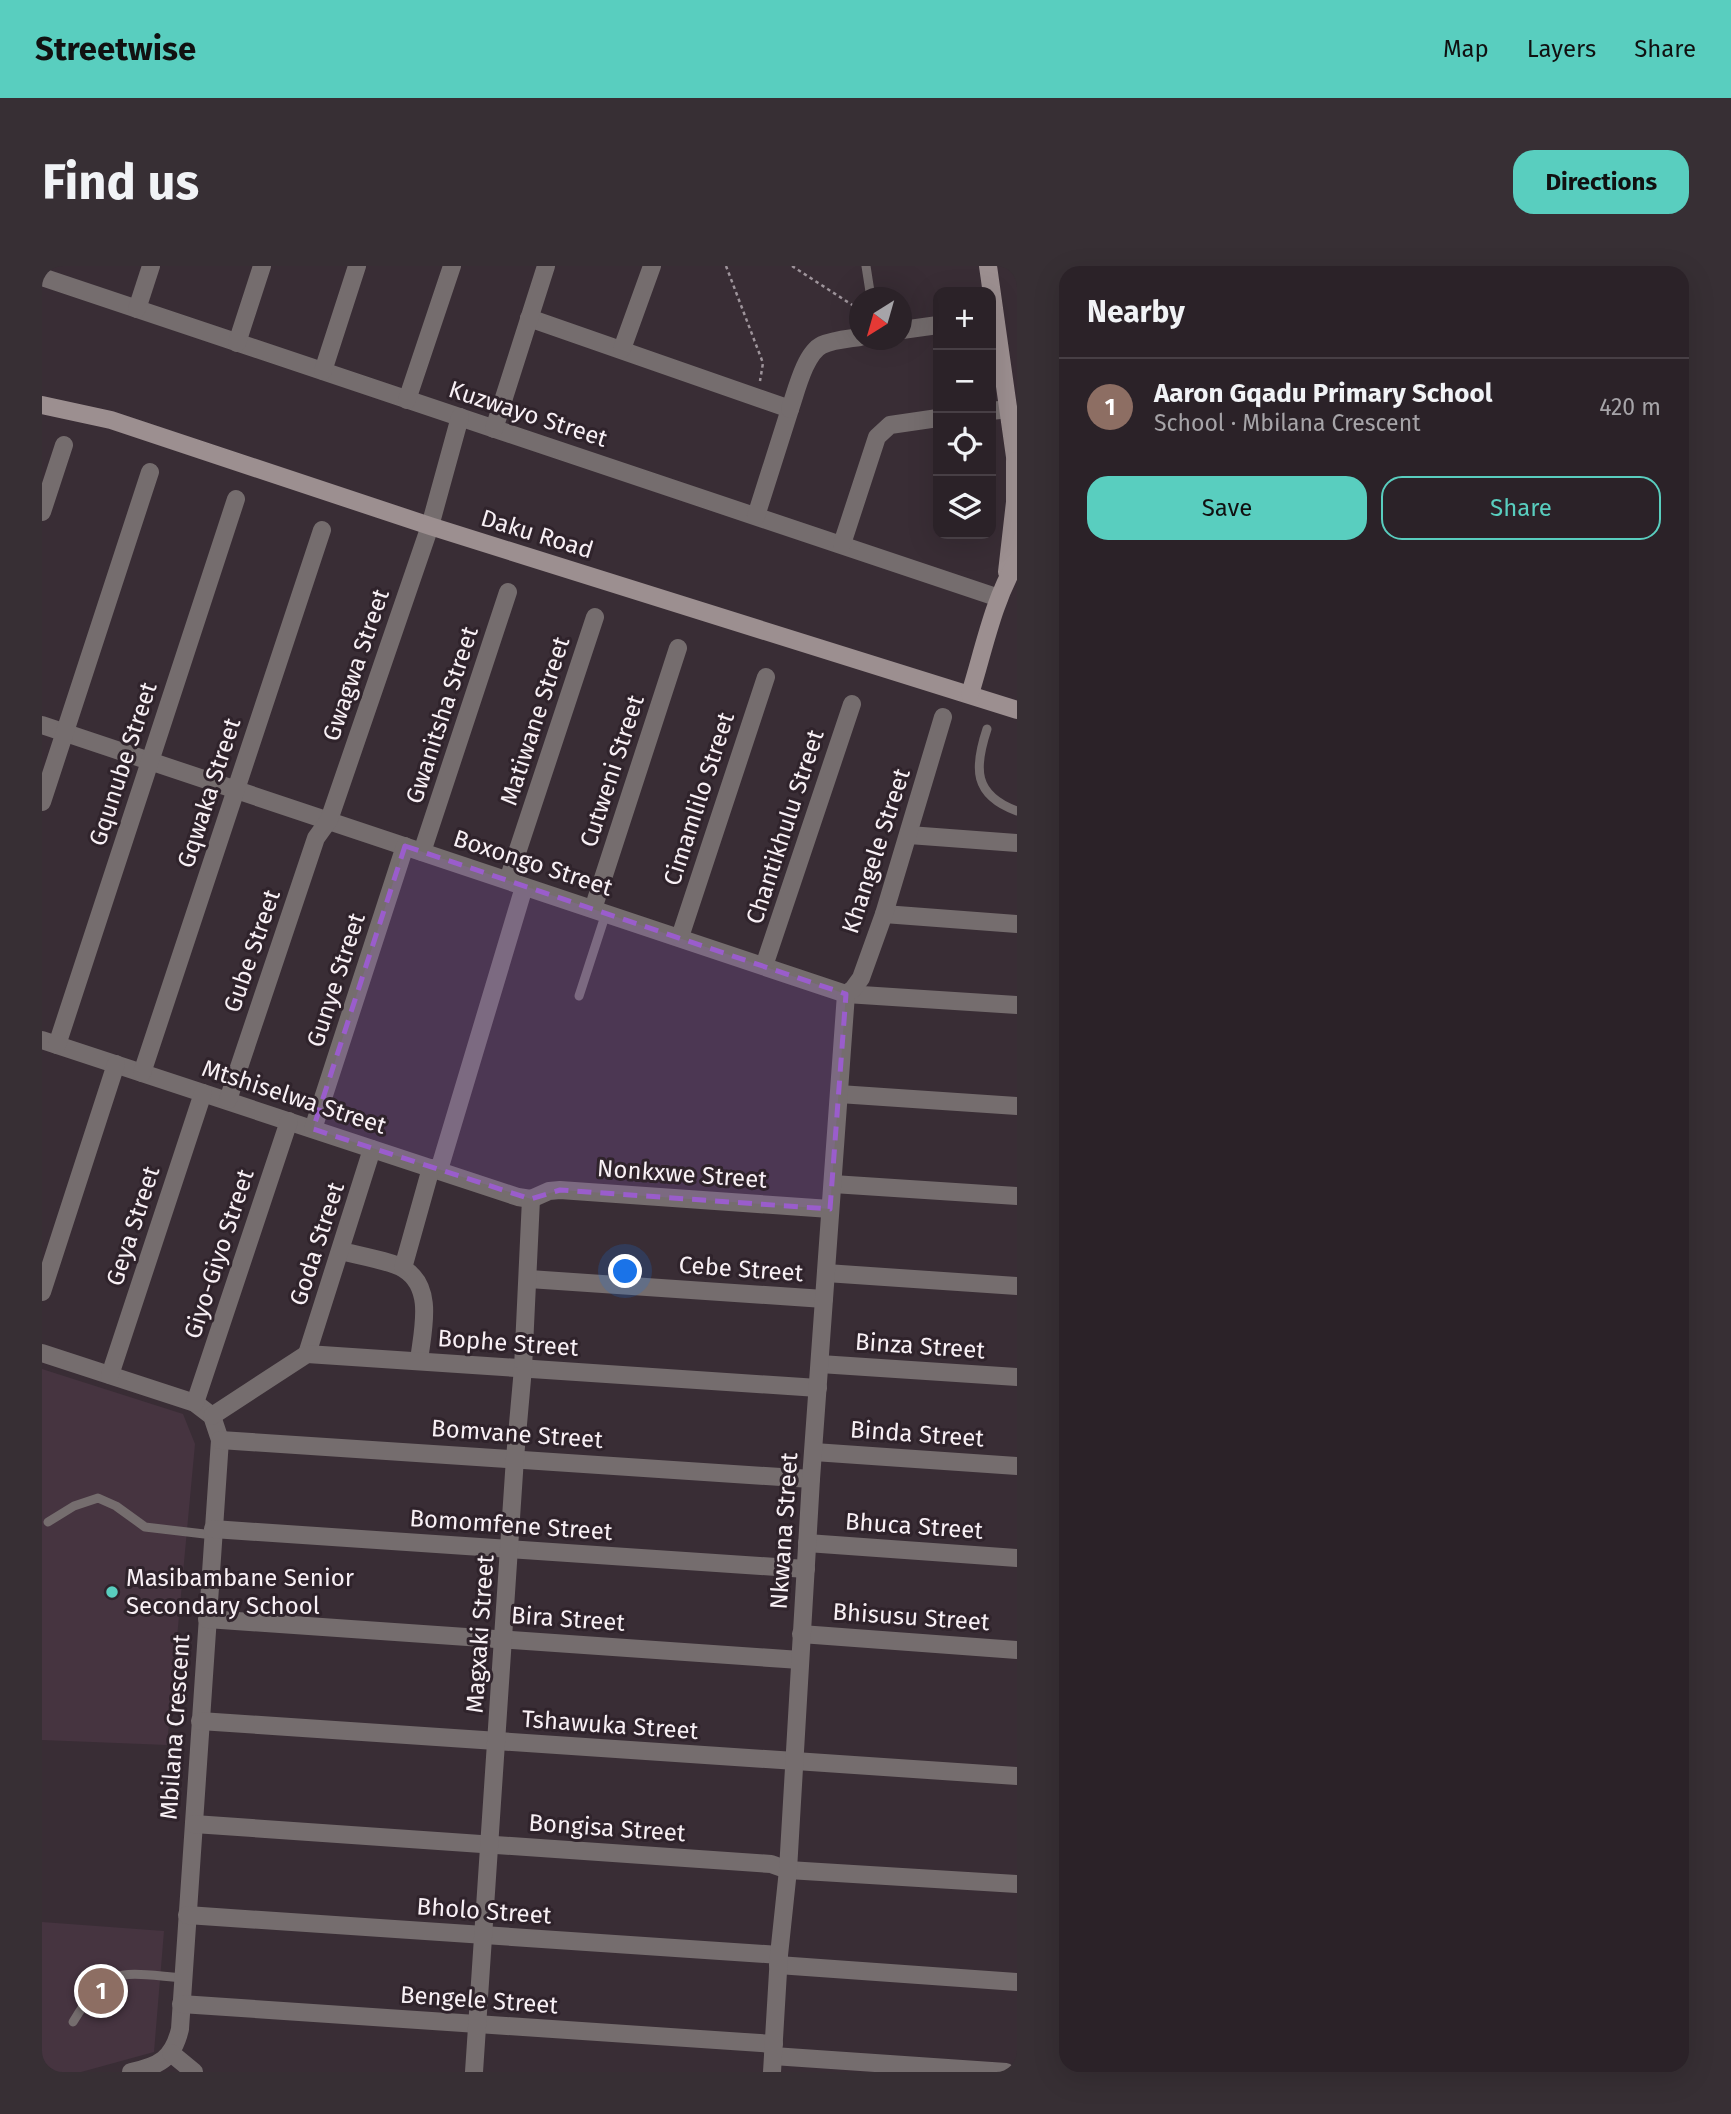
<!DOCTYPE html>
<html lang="en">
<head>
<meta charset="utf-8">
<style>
	body { margin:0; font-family:"Fira Sans",sans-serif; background:#372f34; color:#f1f3f6 }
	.controls { position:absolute; right:21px; top:21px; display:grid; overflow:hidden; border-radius:14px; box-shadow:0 7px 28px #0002 }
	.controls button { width:63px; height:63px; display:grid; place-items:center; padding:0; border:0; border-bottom:2px solid #473f45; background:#2b2228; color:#f1f3f6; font:35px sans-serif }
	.compass { position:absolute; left:807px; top:21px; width:63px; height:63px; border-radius:50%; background:#2b2228; box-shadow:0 7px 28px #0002; rotate:217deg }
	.you { position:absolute; left:584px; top:1006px; width:24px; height:24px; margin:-18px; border:5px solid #fff; border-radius:50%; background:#1a73e8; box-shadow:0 0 0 10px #1a73e833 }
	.badge { display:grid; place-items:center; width:46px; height:46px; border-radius:50%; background:#59cebf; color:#fff; font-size:23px; font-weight:700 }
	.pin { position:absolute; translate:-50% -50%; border:4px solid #fff; box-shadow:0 2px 7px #0006 }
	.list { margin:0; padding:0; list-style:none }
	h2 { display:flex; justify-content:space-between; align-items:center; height:91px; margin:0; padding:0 28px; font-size:30px }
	h2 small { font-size:23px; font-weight:400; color:#a6a4a8 }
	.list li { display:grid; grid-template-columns:46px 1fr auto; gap:21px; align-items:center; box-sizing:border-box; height:98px; padding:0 28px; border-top:2px solid #473f45 }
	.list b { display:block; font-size:26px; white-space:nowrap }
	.list p { margin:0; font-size:23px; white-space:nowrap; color:#a6a4a8 }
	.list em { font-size:23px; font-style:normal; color:#a6a4a8 }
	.actions { display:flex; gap:14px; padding:21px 28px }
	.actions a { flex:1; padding:16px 0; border:2px solid #59cebf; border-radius:21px; text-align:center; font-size:24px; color:#59cebf }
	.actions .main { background:#59cebf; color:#111 }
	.icon { flex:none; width:38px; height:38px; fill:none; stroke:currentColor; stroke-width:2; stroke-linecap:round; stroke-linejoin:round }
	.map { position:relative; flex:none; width:975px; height:1806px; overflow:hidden; border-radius:21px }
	header { display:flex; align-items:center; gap:42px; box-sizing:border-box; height:98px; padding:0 35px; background:#59cebf; color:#111 }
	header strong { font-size:33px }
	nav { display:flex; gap:38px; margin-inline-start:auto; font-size:24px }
	.intro { display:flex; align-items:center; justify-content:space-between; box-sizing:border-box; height:168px; padding:0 42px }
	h1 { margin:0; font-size:49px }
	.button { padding:18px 32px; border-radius:21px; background:#59cebf; color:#111; font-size:24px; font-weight:700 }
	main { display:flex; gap:42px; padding:0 42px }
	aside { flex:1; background:#2b2228; border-radius:21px; box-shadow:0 7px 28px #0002 }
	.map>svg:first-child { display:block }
</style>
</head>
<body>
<header>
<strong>Streetwise</strong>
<nav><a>Map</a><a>Layers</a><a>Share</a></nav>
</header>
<div class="intro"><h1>Find us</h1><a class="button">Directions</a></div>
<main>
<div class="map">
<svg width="975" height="1806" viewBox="0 0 975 1806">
	<rect width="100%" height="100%" fill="#392d35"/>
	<!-- built -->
	<g fill="#463440">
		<path d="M0 1103 141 1148 153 1178 125 1479 0 1474Z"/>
		<path d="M0 1656 122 1665 112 1786 39 1806H0Z"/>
	</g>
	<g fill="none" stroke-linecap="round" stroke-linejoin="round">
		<!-- path -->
		<g stroke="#9e949b" stroke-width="2.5" stroke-dasharray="3.5 3.5" stroke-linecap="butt">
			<path d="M684 0 721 97 718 115"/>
			<path d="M750 0 818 44"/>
		</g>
		<!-- lane -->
		<g stroke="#756d6e" stroke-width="9">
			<path d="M824 0 829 32"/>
			<path d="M945 463C932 502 931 529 975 545"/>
			<path d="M537 730 564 647"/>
			<path d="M6 1256 32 1240 56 1232 74 1240 103 1261 171 1269"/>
			<path d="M31 1756C66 1698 79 1707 141 1712"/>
		</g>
		<!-- street -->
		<g stroke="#756d6e" stroke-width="18">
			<path d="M0 11 957 332"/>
			<path d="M95 43 109 0"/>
			<path d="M487 52 748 143 714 250"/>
			<path d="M860 64 896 59"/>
			<path d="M195 77 220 0"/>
			<path d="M580 83 610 0"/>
			<path d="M281 105 315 0"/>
			<path d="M365 134 410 0"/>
			<path d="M748 143C754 126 763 87 780 79 791 74 805 73 818 71"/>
			<path d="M949 145 966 143"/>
			<path d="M452 163 504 0"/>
			<path d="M0 246 22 179"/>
			<path d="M800 278 835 171 848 159 896 152"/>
			<path d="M0 459 804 728 975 739"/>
			<path d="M0 536 108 206"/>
			<path d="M867 569 975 577"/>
			<path d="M380 586 466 326"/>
			<path d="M466 614 553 351"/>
			<path d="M551 643 636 382"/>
			<path d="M842 648 975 658"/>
			<path d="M638 671 724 411"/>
			<path d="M722 700 810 438"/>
			<path d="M0 774 476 931 489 933"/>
			<path d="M15 779 194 233"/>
			<path d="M100 807 280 264"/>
			<path d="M797 828 975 840"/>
			<path d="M186 834 274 572 287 554 388 260 418 151"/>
			<path d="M271 863 363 580"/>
			<path d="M397 904 482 621"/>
			<path d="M791 918 975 930"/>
			<path d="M489 933 507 925 518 924 788 943"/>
			<path d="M299 985C314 989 350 995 362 1003 393 1022 380 1066 377 1095"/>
			<path d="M361 1002 389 902"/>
			<path d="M784 1007 975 1020"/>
			<path d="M487 1013 782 1033"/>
			<path d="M0 1026 74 798"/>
			<path d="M0 1087 153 1137 170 1150 178 1174 138 1763C131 1793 117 1800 89 1806"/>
			<path d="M265 1088 330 883"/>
			<path d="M778 1098 975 1111"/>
			<path d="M68 1109 161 827"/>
			<path d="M153 1137 247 855"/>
			<path d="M170 1150 265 1088 776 1122"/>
			<path d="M178 1174 769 1213"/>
			<path d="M772 1186 975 1200"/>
			<path d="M171 1263 764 1303"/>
			<path d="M765 1277 975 1292"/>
			<path d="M165 1353 758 1394"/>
			<path d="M759 1368 975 1384"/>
			<path d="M158 1455 975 1510"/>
			<path d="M152 1558 729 1598 746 1604 975 1618"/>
			<path d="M145 1649 737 1689"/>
			<path d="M736 1699 975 1716"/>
			<path d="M139 1738 732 1778"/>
			<path d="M129 1787 152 1806"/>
			<path d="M731 1790 964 1806"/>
			<path d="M432 1806 473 1192 481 1102 489 933"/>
			<path d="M730 1806 737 1689 746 1604 769 1213 804 728 811 723 819 712 842 648 901 451"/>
		</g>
		<!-- secondary -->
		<g stroke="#9c8f90" stroke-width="18">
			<path d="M946 0 975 205"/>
			<path d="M0 139 69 154 388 260 975 444"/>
			<path d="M965 306 973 236V195"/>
			<path d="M928 428C942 383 951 335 975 295"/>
		</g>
	</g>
	<!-- marked area -->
	<path fill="#9a5dcc" fill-opacity="0.2" stroke="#9a5dcc" stroke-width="5" stroke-dasharray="14 9" stroke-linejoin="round" d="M363 580 804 728 788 943 518 924 489 933 271 863Z"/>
	<!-- markers -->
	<circle fill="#59cebf" stroke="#2f232b" stroke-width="2.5" cx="70" cy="1326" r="7"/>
	<g text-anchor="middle" stroke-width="6" stroke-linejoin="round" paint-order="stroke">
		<!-- street labels -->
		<g font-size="24" fill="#f8f0f5" stroke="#2f232b">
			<text transform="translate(486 148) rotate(18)" y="8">Kuzwayo Street</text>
			<text transform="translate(495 268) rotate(17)" y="8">Daku Road</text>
			<text transform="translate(314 399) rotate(-71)" y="8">Gwagwa Street</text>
			<text transform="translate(400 449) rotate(-72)" y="8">Gwanitsha Street</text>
			<text transform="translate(493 455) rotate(-72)" y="8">Matiwane Street</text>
			<text transform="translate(81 498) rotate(-72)" y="8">Gqunube Street</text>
			<text transform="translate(570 505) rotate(-72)" y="8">Cutweni Street</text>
			<text transform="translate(167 527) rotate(-72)" y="8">Gqwaka Street</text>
			<text transform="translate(657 533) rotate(-72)" y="8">Cimamlilo Street</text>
			<text transform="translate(743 561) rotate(-72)" y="8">Chantikhulu Street</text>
			<text transform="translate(834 585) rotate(-72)" y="8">Khangele Street</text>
			<text transform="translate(491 597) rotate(18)" y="8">Boxongo Street</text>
			<text transform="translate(210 685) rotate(-71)" y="8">Gube Street</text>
			<text transform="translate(294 714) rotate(-72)" y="8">Gunye Street</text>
			<text transform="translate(252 831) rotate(18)" y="8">Mtshiselwa Street</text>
			<text transform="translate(640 908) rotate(4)" y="8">Nonkxwe Street</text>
			<text transform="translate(91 960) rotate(-72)" y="8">Geya Street</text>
			<text transform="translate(275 978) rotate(-72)" y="8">Goda Street</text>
			<text transform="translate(177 988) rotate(-72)" y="8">Giyo-Giyo Street</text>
			<text transform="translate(699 1003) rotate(4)" y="8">Cebe Street</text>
			<text transform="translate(466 1077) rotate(4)" y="8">Bophe Street</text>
			<text transform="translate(878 1080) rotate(4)" y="8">Binza Street</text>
			<text transform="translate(475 1168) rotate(4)" y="8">Bomvane Street</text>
			<text transform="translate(875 1168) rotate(4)" y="8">Binda Street</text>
			<text transform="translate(469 1259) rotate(4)" y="8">Bomomfene Street</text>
			<text transform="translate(872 1260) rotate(4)" y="8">Bhuca Street</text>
			<text transform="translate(742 1265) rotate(-86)" y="8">Nkwana Street</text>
			<text transform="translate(869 1351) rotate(4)" y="8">Bhisusu Street</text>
			<text transform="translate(526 1353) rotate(4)" y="8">Bira Street</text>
			<text transform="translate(438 1368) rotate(-86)" y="8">Magxaki Street</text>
			<text transform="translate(568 1459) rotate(4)" y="8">Tshawuka Street</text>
			<text transform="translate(133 1461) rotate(-86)" y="8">Mbilana Crescent</text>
			<text transform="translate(565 1562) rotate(4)" y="8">Bongisa Street</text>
			<text transform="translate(442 1645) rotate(4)" y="8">Bholo Street</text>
			<text transform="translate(437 1734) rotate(4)" y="8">Bengele Street</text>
		</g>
		<!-- poi labels -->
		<g font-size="24" fill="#f8f0f5" stroke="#2f232b" text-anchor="start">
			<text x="84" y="1320">Masibambane Senior<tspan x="84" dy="28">Secondary School</tspan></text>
		</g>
	</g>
</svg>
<div class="controls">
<button>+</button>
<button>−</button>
<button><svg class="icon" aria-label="locate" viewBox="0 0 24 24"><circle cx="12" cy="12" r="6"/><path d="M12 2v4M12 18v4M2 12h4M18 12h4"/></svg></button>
<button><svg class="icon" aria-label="layers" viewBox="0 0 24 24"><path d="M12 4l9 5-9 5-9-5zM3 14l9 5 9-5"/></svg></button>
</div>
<svg class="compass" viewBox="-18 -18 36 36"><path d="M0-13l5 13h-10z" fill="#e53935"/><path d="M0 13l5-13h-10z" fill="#a6a4a8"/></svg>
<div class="you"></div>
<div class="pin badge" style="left:59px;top:1725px;background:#8d6e63">1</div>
</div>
<aside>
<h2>Nearby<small></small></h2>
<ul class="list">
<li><span class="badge" style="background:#8d6e63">1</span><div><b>Aaron Gqadu Primary School</b><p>School · Mbilana Crescent</p></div><em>420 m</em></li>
</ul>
<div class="actions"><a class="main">Save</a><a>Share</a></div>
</aside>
</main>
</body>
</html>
